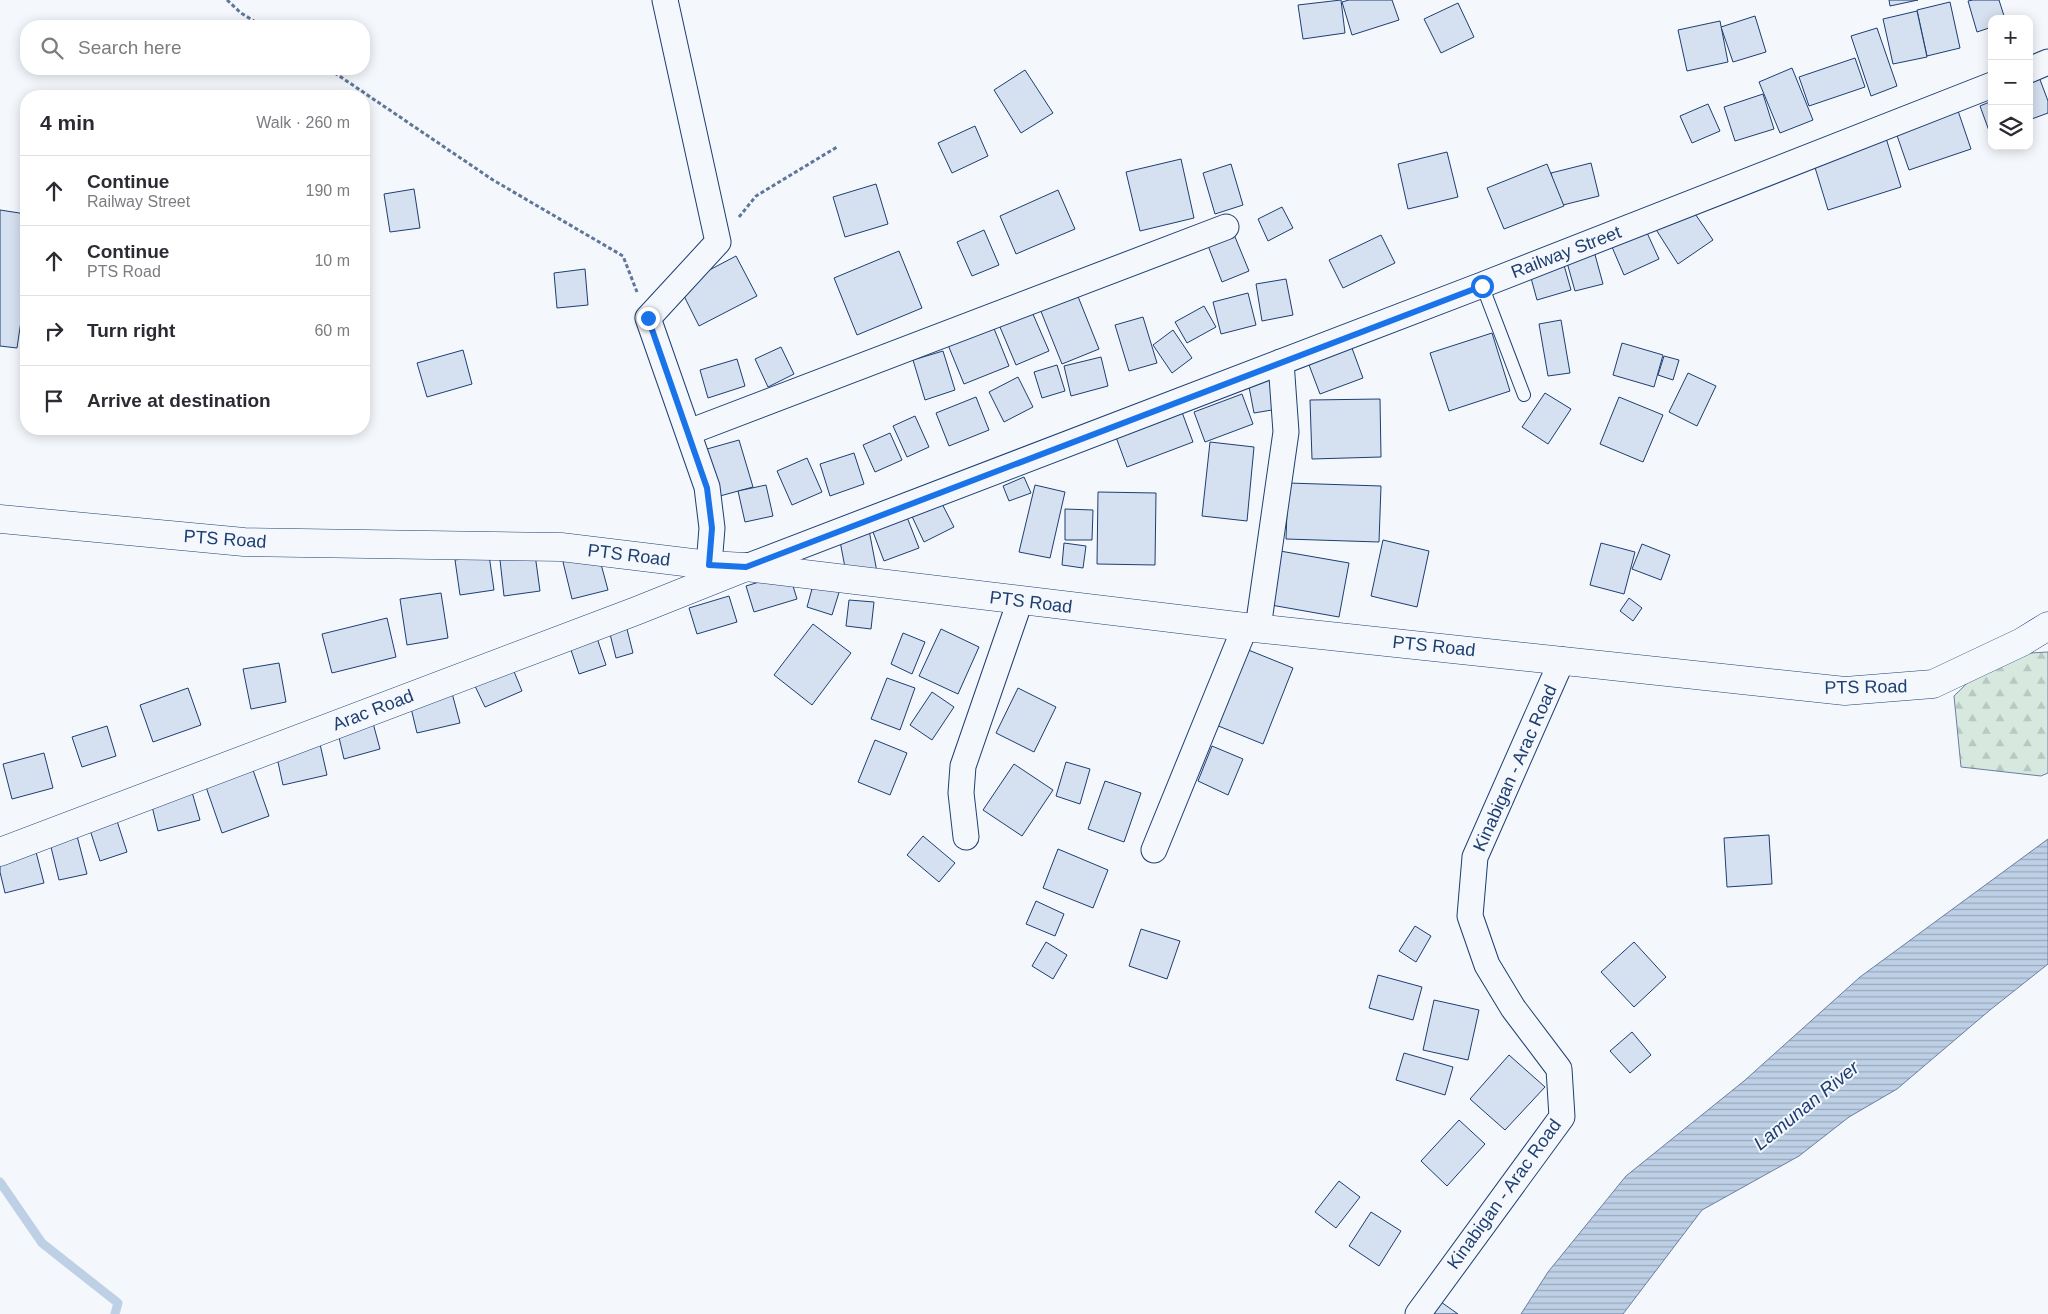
<!DOCTYPE html>
<html lang="en">
<head>
<meta charset="utf-8">
<style>
	body { margin:0; font-family:Arial,sans-serif; background:#f7f7f7; color:#2b2b33 }
	.controls { position:absolute; right:15px; top:15px; display:grid; overflow:hidden; border-radius:10px; box-shadow:0 2px 12px #0003 }
	.controls button { width:45px; height:45px; display:grid; place-items:center; padding:0; border:0; border-bottom:1px solid #e1e1e2; background:#fff; color:#2b2b33; font:25px sans-serif }
	.stop { position:absolute; width:15px; height:15px; margin:-11px; border:4px solid #1a73e8; border-radius:50%; background:#fff }
	.stop.end { background:#1a73e8; border-color:#fff; box-shadow:0 1px 5px #0008 }
	.list { margin:0; padding:0; list-style:none }
	h2 { display:flex; justify-content:space-between; align-items:center; height:65px; margin:0; padding:0 20px; font-size:21px }
	h2 small { font-size:16px; font-weight:400; color:#7c7c81 }
	.list li { display:grid; grid-template-columns:32px 1fr auto; gap:15px; align-items:center; box-sizing:border-box; height:70px; padding:0 20px; border-top:1px solid #e1e1e2 }
	.list b { display:block; font-size:19px; white-space:nowrap }
	.list p { margin:0; font-size:16px; white-space:nowrap; color:#7c7c81 }
	.list em { font-size:16px; font-style:normal; color:#7c7c81 }
	.icon { flex:none; width:28px; height:28px; fill:none; stroke:currentColor; stroke-width:2; stroke-linecap:round; stroke-linejoin:round }
	.map { position:relative; flex:none; width:2048px; height:1314px; overflow:hidden }
	.search { position:absolute; background:#fff; box-shadow:0 2px 12px #0003; left:20px; top:20px; width:350px; height:55px; display:flex; align-items:center; gap:12px; box-sizing:border-box; padding:0 18px; border-radius:20px; color:#7c7c81; font-size:19px }
	.panel { position:absolute; background:#fff; box-shadow:0 2px 12px #0003; left:20px; top:90px; width:350px; height:345px; border-radius:20px }
	.map>svg:first-child { display:block }
</style>
</head>
<body>
<div class="map">
<svg width="2048" height="1314" viewBox="0 0 2048 1314">
	<defs>
		<pattern id="forest-firs" width="22" height="20" patternUnits="userSpaceOnUse" patternTransform="scale(1.25)"><rect width="22" height="20" fill="#d7e8df"/><path d="M5 1l3.5 6h-7zM16 11l3.5 6h-7z" fill="#b8c8c3"/></pattern>
		<pattern id="water-rules" width="6" height="5" patternUnits="userSpaceOnUse" patternTransform="scale(1.25)"><rect width="6" height="5" fill="#bed0e5"/><path d="M0 2.5h6" fill="none" stroke="#9aaabe"/></pattern>
	</defs>
	<rect width="100%" height="100%" fill="#f4f7fb"/>
	<!-- forest -->
	<path fill="url(#forest-firs)" stroke="#687fa3" d="M2048 652V773L2041 776 1961 767 1954 696 1996 655Z"/>
	<!-- water -->
	<path fill="url(#water-rules)" stroke="#687fa3" d="M2048 839V964L1990 1010 1897 1089 1849 1117 1799 1156 1702 1210 1623 1314H1521L1548 1272 1626 1176 1744 1081 1860 977Z"/>
	<g fill="none" stroke-linecap="round" stroke-linejoin="round">
		<!-- stream -->
		<path stroke="#bed0e5" stroke-width="9" d="M0 1182 42 1243 118 1303 115 1314"/>
	</g>
	<!-- building -->
	<g fill="#d5e0f0" stroke="#1d3f73">
		<path d="M1341 0 1345 33 1303 39 1298 5Z"/>
		<path d="M1349 0H1392L1399 20 1352 35 1342 2Z"/>
		<path d="M1889 0H1918L1890 6Z"/>
		<path d="M1973 0H1999L2005 19H1992V27L1977 32 1968 1Z"/>
		<path d="M1950 2 1960 48 1927 56 1917 10Z"/>
		<path d="M1458 3 1474 37 1441 53 1424 19Z"/>
		<path d="M1917 11 1927 57 1893 64 1883 19Z"/>
		<path d="M1755 16 1766 52 1733 62 1721 27Z"/>
		<path d="M1720 21 1728 62 1687 71 1678 30Z"/>
		<path d="M1877 28 1897 86 1871 96 1851 36Z"/>
		<path d="M1855 58 1865 87 1809 106 1799 77Z"/>
		<path d="M1792 68 1813 120 1780 133 1759 82Z"/>
		<path d="M1025 70 1053 113 1021 133 994 90Z"/>
		<path d="M2039 77 2048 101V113L2029 120V80Z"/>
		<path d="M1763 94 1774 129 1735 141 1724 107Z"/>
		<path d="M1992 101V139L1980 106Z"/>
		<path d="M1955 102 1971 149 1909 170 1893 124Z"/>
		<path d="M1708 104 1720 131 1692 143 1680 116Z"/>
		<path d="M975 126 988 156 952 173 938 143Z"/>
		<path d="M1886 138 1901 187 1828 210 1813 161Z"/>
		<path d="M1447 152 1458 197 1408 209 1398 164Z"/>
		<path d="M1181 159 1194 218 1140 231 1126 172Z"/>
		<path d="M1591 163 1599 196 1559 206 1551 173Z"/>
		<path d="M1231 164 1243 205 1215 214 1203 173Z"/>
		<path d="M1547 164 1564 206 1504 229 1487 188Z"/>
		<path d="M876 184 888 224 845 237 833 197Z"/>
		<path d="M414 189 420 228 390 232 384 194Z"/>
		<path d="M1058 190 1075 229 1016 254 1000 216Z"/>
		<path d="M1689 205 1713 240 1678 264 1655 228Z"/>
		<path d="M1282 207 1293 228 1268 241 1258 219Z"/>
		<path d="M0 210 26 214V322L21 321 17 348 0 346Z"/>
		<path d="M1643 224 1659 259 1624 275 1609 240Z"/>
		<path d="M984 230 999 265 972 276 957 242Z"/>
		<path d="M1233 232 1249 271 1222 282 1207 243Z"/>
		<path d="M1381 235 1395 263 1343 288 1329 260Z"/>
		<path d="M899 251 922 308 857 335 834 278Z"/>
		<path d="M1594 251 1603 284 1575 291 1566 259Z"/>
		<path d="M736 256 757 296 699 326 679 286Z"/>
		<path d="M1562 258 1571 290 1537 300 1528 267Z"/>
		<path d="M585 269 588 305 557 308 554 273Z"/>
		<path d="M1286 279 1293 315 1262 321 1256 284Z"/>
		<path d="M1075 289 1099 349 1062 364 1038 304Z"/>
		<path d="M1248 293 1256 325 1221 334 1213 302Z"/>
		<path d="M1029 305 1049 351 1016 365 997 320Z"/>
		<path d="M1204 306 1216 327 1187 343 1175 322Z"/>
		<path d="M1143 317 1157 363 1129 371 1115 325Z"/>
		<path d="M1561 320 1570 373 1548 376 1539 324Z"/>
		<path d="M993 326 1009 366 964 384 948 345Z"/>
		<path d="M1173 330 1192 358 1172 373 1153 345Z"/>
		<path d="M1492 333 1510 391 1449 411 1430 353Z"/>
		<path d="M1349 340 1363 378 1320 394 1306 357Z"/>
		<path d="M1622 343 1663 355 1654 387 1613 375Z"/>
		<path d="M781 347 794 374 768 387 755 359Z"/>
		<path d="M463 350 472 384 427 397 417 363Z"/>
		<path d="M943 351 955 390 925 400 913 360Z"/>
		<path d="M1664 356 1679 360 1673 380 1658 375Z"/>
		<path d="M1101 357 1108 386 1071 396 1064 366Z"/>
		<path d="M737 359 745 386 708 398 700 370Z"/>
		<path d="M1057 365 1065 391 1042 398 1034 372Z"/>
		<path d="M1272 371 1278 409 1254 413 1247 376Z"/>
		<path d="M1688 373 1716 386 1697 426 1669 412Z"/>
		<path d="M1018 377 1033 407 1004 422 989 392Z"/>
		<path d="M1545 393 1571 409 1548 444 1522 427Z"/>
		<path d="M1242 394 1253 424 1205 442 1194 412Z"/>
		<path d="M976 397 989 430 949 446 936 413Z"/>
		<path d="M1619 397 1663 415 1643 462 1600 444Z"/>
		<path d="M1380 399 1381 457 1312 459 1310 400Z"/>
		<path d="M1179 404 1193 442 1127 467 1113 429Z"/>
		<path d="M915 416 929 447 907 457 893 426Z"/>
		<path d="M890 433 902 460 875 472 863 445Z"/>
		<path d="M739 440 753 487 720 496 707 449Z"/>
		<path d="M1210 442 1254 447 1247 521 1202 516Z"/>
		<path d="M854 453 864 484 830 496 820 464Z"/>
		<path d="M807 458 822 492 792 505 777 471Z"/>
		<path d="M1024 477 1031 493 1009 501 1003 486Z"/>
		<path d="M1288 483 1381 486 1379 542 1286 539Z"/>
		<path d="M766 485 773 516 745 522 738 491Z"/>
		<path d="M1035 485 1065 492 1050 558 1019 552Z"/>
		<path d="M1098 492 1156 493 1155 565 1097 564Z"/>
		<path d="M938 496 954 527 924 542 909 510Z"/>
		<path d="M1065 509 1093 510 1092 540H1065Z"/>
		<path d="M905 512 919 548 884 561 870 524Z"/>
		<path d="M869 530 877 572 847 578 839 536Z"/>
		<path d="M1383 540 1429 551 1417 607 1371 596Z"/>
		<path d="M1064 543 1086 546 1083 568 1062 565Z"/>
		<path d="M1601 543 1635 552 1624 594 1590 585Z"/>
		<path d="M1642 544 1670 555 1661 580 1632 569Z"/>
		<path d="M534 547 540 591 504 596 499 551Z"/>
		<path d="M1280 551 1349 563 1339 617 1271 605Z"/>
		<path d="M598 553 608 590 572 599 563 562Z"/>
		<path d="M489 555 494 590 460 595 455 560Z"/>
		<path d="M789 573 797 599 754 612 746 586Z"/>
		<path d="M815 578 841 586 832 615 807 607Z"/>
		<path d="M441 593 448 638 407 645 400 599Z"/>
		<path d="M729 596 737 622 697 634 689 608Z"/>
		<path d="M1629 598 1642 608 1633 621 1620 611Z"/>
		<path d="M849 600 874 602 871 629 846 626Z"/>
		<path d="M387 618 396 657 332 673 322 634Z"/>
		<path d="M625 621 633 653 616 658 608 626Z"/>
		<path d="M813 624 851 653 812 705 774 675Z"/>
		<path d="M941 629 979 647 958 694 919 676Z"/>
		<path d="M595 632 606 665 579 674 568 641Z"/>
		<path d="M903 633 925 642 912 674 891 664Z"/>
		<path d="M1241 647 1293 668 1263 744 1211 723Z"/>
		<path d="M279 663 286 702 251 709 243 669Z"/>
		<path d="M513 669 522 691 485 707 475 686Z"/>
		<path d="M887 678 915 688 900 730 871 719Z"/>
		<path d="M188 688 201 725 153 742 140 705Z"/>
		<path d="M1018 688 1056 707 1034 752 996 733Z"/>
		<path d="M932 692 954 707 932 740 910 725Z"/>
		<path d="M452 693 460 723 417 733 410 704Z"/>
		<path d="M373 723 380 749 344 759 338 733Z"/>
		<path d="M107 726 116 756 82 767 72 737Z"/>
		<path d="M875 740 907 753 890 795 858 782Z"/>
		<path d="M320 744 327 775 283 785 276 753Z"/>
		<path d="M1212 746 1243 759 1228 795 1198 781Z"/>
		<path d="M44 753 53 788 12 799 3 764Z"/>
		<path d="M1066 762 1090 769 1080 804 1056 796Z"/>
		<path d="M1014 764 1053 790 1022 836 983 810Z"/>
		<path d="M253 770 269 816 222 833 206 787Z"/>
		<path d="M1105 781 1141 793 1124 842 1088 829Z"/>
		<path d="M192 792 200 820 158 831 151 802Z"/>
		<path d="M117 821 127 852 100 861 90 830Z"/>
		<path d="M1769 835 1772 884 1727 887 1724 838Z"/>
		<path d="M77 836 87 874 59 880 50 843Z"/>
		<path d="M923 836 955 863 939 882 907 855Z"/>
		<path d="M1058 849 1108 870 1093 908 1043 888Z"/>
		<path d="M36 852 44 883 5 893 0 872V861Z"/>
		<path d="M1036 901 1064 914 1055 936 1026 924Z"/>
		<path d="M1415 926 1431 936 1416 962 1399 951Z"/>
		<path d="M1141 929 1180 941 1167 979 1129 966Z"/>
		<path d="M1046 942 1067 955 1053 979 1032 966Z"/>
		<path d="M1634 942 1666 977 1634 1007 1601 972Z"/>
		<path d="M1378 975 1422 987 1413 1020 1369 1008Z"/>
		<path d="M1434 1000 1479 1010 1468 1060 1423 1050Z"/>
		<path d="M1632 1032 1651 1055 1630 1073 1610 1051Z"/>
		<path d="M1404 1053 1453 1067 1445 1095 1396 1080Z"/>
		<path d="M1509 1055 1545 1087 1505 1130 1470 1099Z"/>
		<path d="M1459 1120 1485 1144 1447 1186 1421 1161Z"/>
		<path d="M1339 1181 1360 1197 1336 1228 1315 1212Z"/>
		<path d="M1371 1212 1401 1231 1379 1266 1349 1246Z"/>
		<path d="M1441 1302 1458 1314H1433Z"/>
	</g>
	<g fill="none" stroke-linecap="round" stroke-linejoin="round">
		<defs>
			<path id="service" d="M1482 285 1524 395"/>
			<g id="minor">
				<path d="M665 0 718 242 648 318 707 487 712 528 709 565"/>
				<path d="M2029 70 2048 62"/>
				<path d="M689 432 1226 227"/>
				<path d="M746 567 1482 285 1992 85"/>
				<path d="M1258 628 1286 432 1281 362"/>
				<path d="M966 837 961 793 963 766 1020 601"/>
				<path d="M1154 850 1245 627"/>
				<path d="M1418 1314 1562 1117 1559 1069 1513 1008 1487 965 1470 916 1475 857 1562 660"/>
			</g>
			<path id="tertiary" d="M0 852 636 611 746 567"/>
			<path id="secondary" d="M0 519 244 542 561 547 709 565 746 567 1245 627 1845 691 1933 684 2022 642 2048 626"/>
		</defs>
		<!-- service casing -->
		<use href="#service" stroke="#1d3f73" stroke-width="14"/>
		<!-- minor casing -->
		<use href="#minor" stroke="#1d3f73" stroke-width="27"/>
		<!-- tertiary casing -->
		<use href="#tertiary" stroke="#1d3f73" stroke-width="29"/>
		<!-- secondary casing -->
		<use href="#secondary" stroke="#1d3f73" stroke-width="29"/>
		<!-- path -->
		<g stroke="#5e769c" stroke-width="3" stroke-dasharray="4 2.5" stroke-linecap="butt">
			<path d="M227 0 241 13 262 26"/>
			<path d="M329 69 493 180 623 256 637 292"/>
			<path d="M739 217 756 196 837 147"/>
		</g>
		<!-- service -->
		<use href="#service" stroke="#f4f7fb" stroke-width="12"/>
		<!-- minor -->
		<use href="#minor" stroke="#f4f7fb" stroke-width="25"/>
		<!-- tertiary -->
		<use href="#tertiary" stroke="#f4f7fb" stroke-width="28"/>
		<!-- secondary -->
		<use href="#secondary" stroke="#f4f7fb" stroke-width="28"/>
	</g>
	<g fill="none" stroke-linecap="round" stroke-linejoin="round">
		<!-- route -->
		<path stroke="#1a73e8" stroke-width="6" d="M648 318 707 488 712 528 709 565 746 567 1482 286"/>
	</g>
	<g text-anchor="middle" stroke-width="4" stroke-linejoin="round" paint-order="stroke">
		<!-- street labels -->
		<g font-size="18" fill="#1d3f73" stroke="#f4f7fb">
			<text transform="translate(1566 252) rotate(-21)" y="6">Railway Street</text>
			<text transform="translate(225 539) rotate(4)" y="6">PTS Road</text>
			<text transform="translate(629 555) rotate(7)" y="6">PTS Road</text>
			<text transform="translate(1031 602) rotate(7)" y="6">PTS Road</text>
			<text transform="translate(1434 646) rotate(6)" y="6">PTS Road</text>
			<text transform="translate(1866 687) rotate(-1)" y="6">PTS Road</text>
			<text transform="translate(373 710) rotate(-21)" y="6">Arac Road</text>
			<text transform="translate(1515 768) rotate(-66)" y="6">Kinabigan - Arac Road</text>
			<text transform="translate(1504 1194) rotate(-54)" y="6">Kinabigan - Arac Road</text>
		</g>
		<!-- water labels -->
		<g font-size="19" font-style="italic" fill="#1d3f73" stroke="#f4f7fb">
			<text transform="translate(1806 1105) rotate(-39)" y="7">Lamunan River</text>
		</g>
	</g>
</svg>
<div class="controls">
<button>+</button>
<button>−</button>
<button><svg class="icon" aria-label="layers" viewBox="0 0 24 24"><path d="M12 4l9 5-9 5-9-5zM3 14l9 5 9-5"/></svg></button>
</div>
<div class="stop" style="left:1482px;top:286px"></div>
<div class="stop end" style="left:648px;top:318px"></div>
<div class="search"><svg class="icon" aria-label="search" viewBox="0 0 24 24"><circle cx="10" cy="10" r="6"/><path d="M15 15l6 6"/></svg>Search here</div>
<section class="panel">
<h2>4 min<small>Walk · 260 m</small></h2>
<ul class="list">
<li><svg class="icon" aria-label="ahead" viewBox="0 0 24 24"><path d="M12 20V5M6 11l6-6 6 6"/></svg><div><b>Continue</b><p>Railway Street</p></div><em>190 m</em></li>
<li><svg class="icon" aria-label="ahead" viewBox="0 0 24 24"><path d="M12 20V5M6 11l6-6 6 6"/></svg><div><b>Continue</b><p>PTS Road</p></div><em>10 m</em></li>
<li><svg class="icon" aria-label="right" viewBox="0 0 24 24"><path d="M7 20v-9h11M14 6l5 5-5 5"/></svg><div><b>Turn right</b></div><em>60 m</em></li>
<li><svg class="icon" aria-label="arrive" viewBox="0 0 24 24"><path d="M6 21V4h12l-3 4 3 4H6"/></svg><div><b>Arrive at destination</b></div></li>
</ul>
</section>
</div>
</body>
</html>
